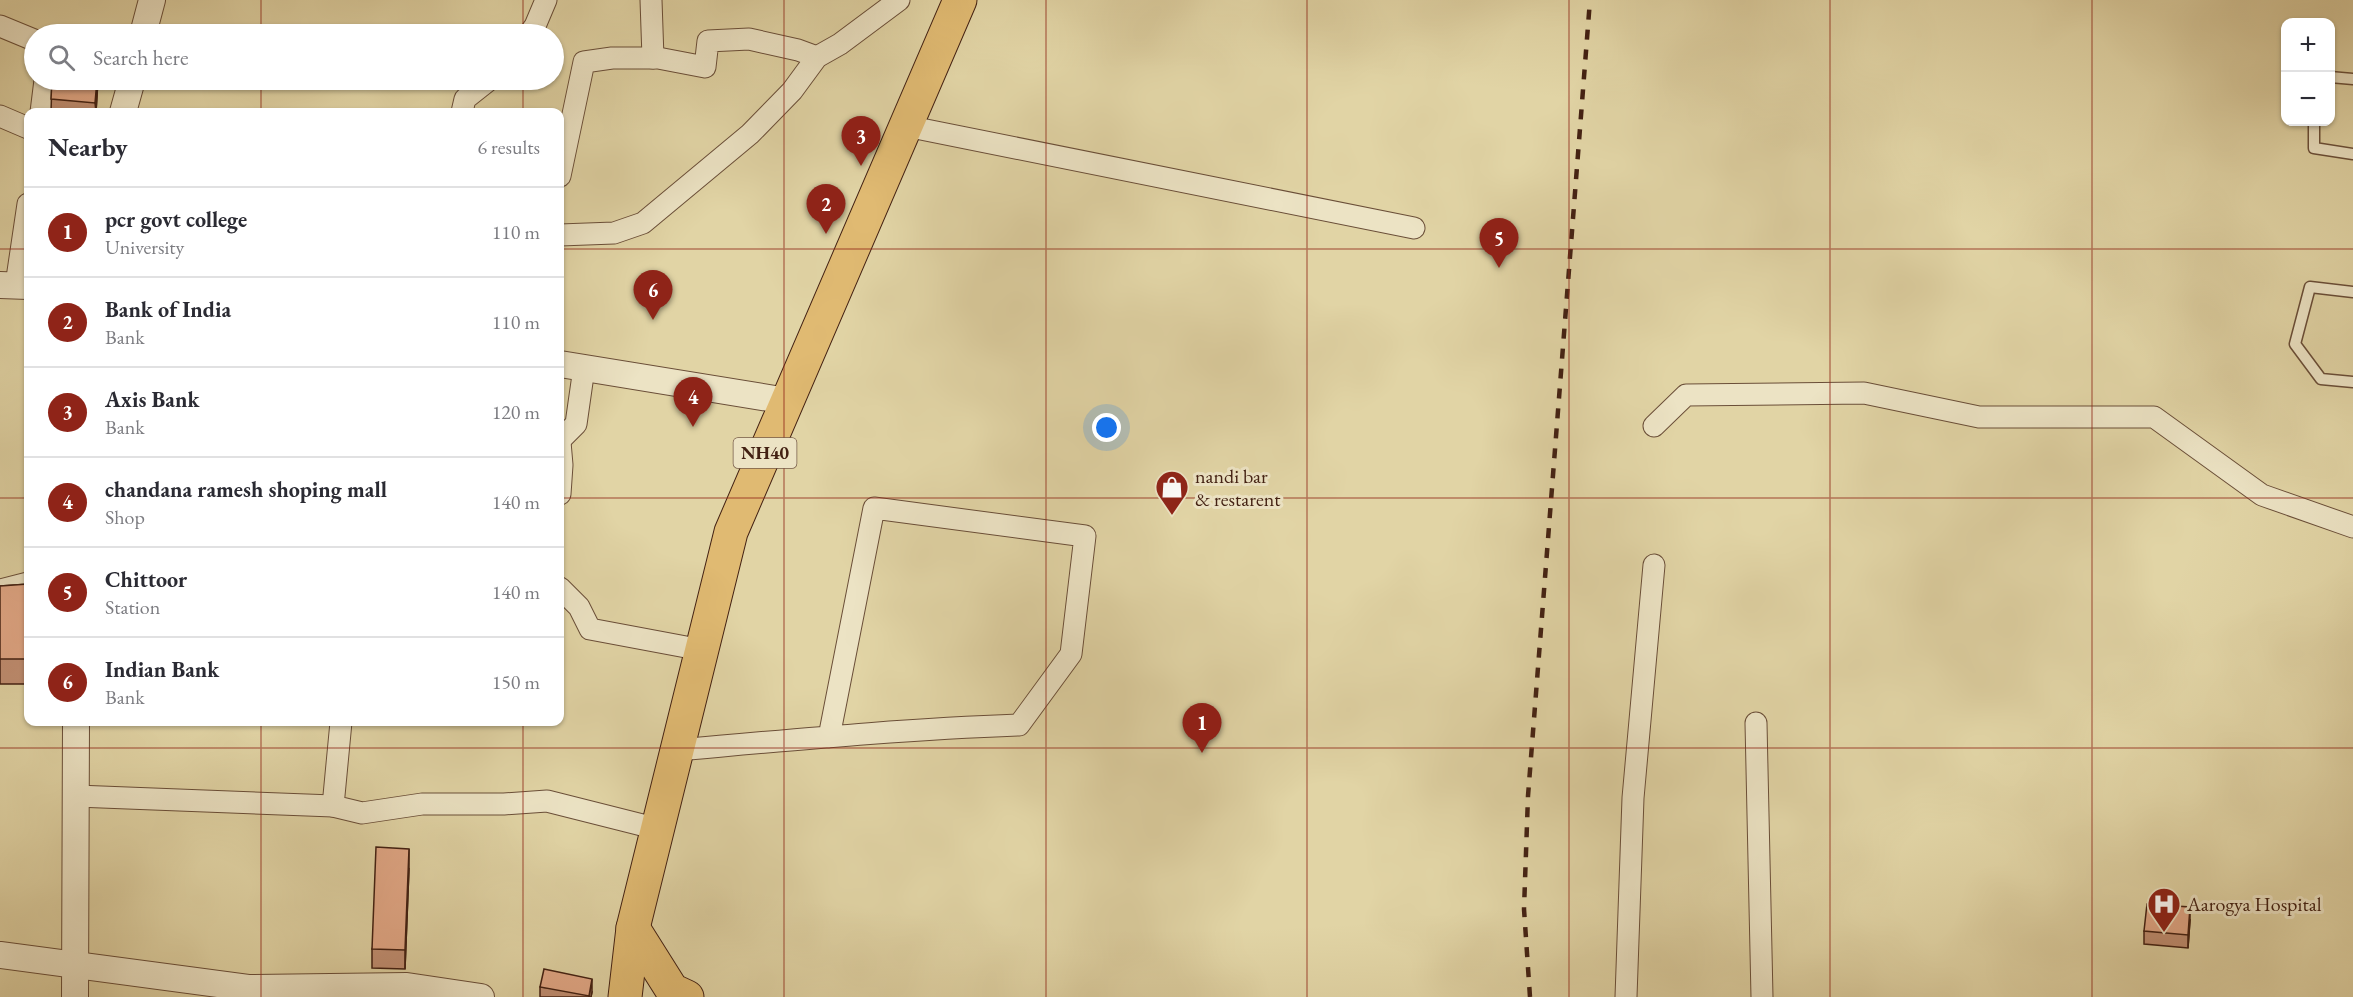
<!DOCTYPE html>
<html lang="en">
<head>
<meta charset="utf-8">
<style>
	body { margin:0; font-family:"EB Garamond",serif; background:#f7f7f7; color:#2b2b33 }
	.controls { position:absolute; right:18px; top:18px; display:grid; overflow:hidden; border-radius:12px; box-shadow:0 2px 4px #0004 }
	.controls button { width:54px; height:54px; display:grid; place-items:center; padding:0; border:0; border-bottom:2px solid #e1e1e2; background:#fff; color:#2b2b33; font:30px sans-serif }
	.you { position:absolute; left:1107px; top:428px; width:21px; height:21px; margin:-15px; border:4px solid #fff; border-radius:50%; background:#1a73e8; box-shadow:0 0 0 9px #1a73e833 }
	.badge { display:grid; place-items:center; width:39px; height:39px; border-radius:50%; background:#8f2418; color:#fff; font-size:20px; font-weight:700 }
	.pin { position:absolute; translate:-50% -50px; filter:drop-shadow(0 2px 3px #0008) }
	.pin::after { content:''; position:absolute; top:32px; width:21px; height:18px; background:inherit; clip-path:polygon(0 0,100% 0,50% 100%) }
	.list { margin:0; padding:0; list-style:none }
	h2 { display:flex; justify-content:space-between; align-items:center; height:78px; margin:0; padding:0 24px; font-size:26px }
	h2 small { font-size:20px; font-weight:400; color:#7c7c81 }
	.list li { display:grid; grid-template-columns:39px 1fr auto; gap:18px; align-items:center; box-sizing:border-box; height:90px; padding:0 24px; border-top:2px solid #e1e1e2 }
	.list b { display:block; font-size:22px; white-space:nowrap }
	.list p { margin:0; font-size:20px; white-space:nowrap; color:#7c7c81 }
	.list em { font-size:20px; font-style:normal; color:#7c7c81 }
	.icon { flex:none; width:33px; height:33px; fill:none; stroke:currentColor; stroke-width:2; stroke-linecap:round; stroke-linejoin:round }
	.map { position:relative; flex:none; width:2353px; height:997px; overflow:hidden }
	.search { position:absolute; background:#fff; box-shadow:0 2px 4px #0004; left:24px; top:24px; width:540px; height:66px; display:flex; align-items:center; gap:15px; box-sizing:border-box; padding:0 21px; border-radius:33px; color:#7c7c81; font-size:22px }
	.panel { position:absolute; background:#fff; box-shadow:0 2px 4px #0004; left:24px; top:108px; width:540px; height:618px; border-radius:12px }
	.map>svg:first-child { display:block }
</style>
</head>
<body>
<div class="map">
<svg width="2353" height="997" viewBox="0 0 2353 997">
	<rect width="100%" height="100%" fill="#e1d4a5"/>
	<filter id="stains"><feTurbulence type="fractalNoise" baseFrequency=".00333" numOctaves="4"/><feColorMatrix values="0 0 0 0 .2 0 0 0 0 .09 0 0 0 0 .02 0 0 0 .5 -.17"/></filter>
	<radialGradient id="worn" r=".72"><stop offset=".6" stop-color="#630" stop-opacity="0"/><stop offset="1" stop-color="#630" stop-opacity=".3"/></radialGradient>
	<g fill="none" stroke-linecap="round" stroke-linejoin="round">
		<defs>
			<g id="service">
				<path d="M2330 77 2353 79"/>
				<path d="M2314 122V148L2353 154"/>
				<path d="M2353 292 2310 287 2295 344 2321 379 2353 382"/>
			</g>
			<g id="minor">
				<path d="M651 0 653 58"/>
				<path d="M0 26 34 40"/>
				<path d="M529 34 535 26 546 0"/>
				<path d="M41 112 45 80"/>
				<path d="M462 112 465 99 489 80"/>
				<path d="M0 116 28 128"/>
				<path d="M906 126 1414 228"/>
				<path d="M560 176 584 62 612 58H658L705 67 708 41 749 39 798 50 817 57"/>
				<path d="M560 235 614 233 643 223 750 134 792 91 817 57 840 44 899 0"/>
				<path d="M16 285 28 204"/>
				<path d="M1654 426 1686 395 1864 393 1979 417H2154L2262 495 2353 527"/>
				<path d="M560 440 576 424 584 368"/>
				<path d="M560 442 562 465 560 494"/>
				<path d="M560 588 579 607 590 629 702 650"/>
				<path d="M0 590 28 583"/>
				<path d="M341 722 333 806 362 813 422 804H504L547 801 658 829"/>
				<path d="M1756 723 1762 997"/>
				<path d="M677 750C791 740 905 729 1019 725L1071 654 1085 536 874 508 829 737"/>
				<path d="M76 796 333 806"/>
				<path d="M1626 997 1633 798 1654 565"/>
			</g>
			<g id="tertiary">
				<path d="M143 34 152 0"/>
				<path d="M123 112 132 80"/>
				<path d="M0 285 28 286"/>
				<path d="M560 364 787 401"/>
				<path d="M0 955 248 988 407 986 481 997"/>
				<path d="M75 997 76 722"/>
			</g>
			<g id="trunk">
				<path d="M633 928 672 990 687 997"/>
				<path d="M625 997 633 928 731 532 960 0"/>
			</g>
		</defs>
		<!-- service casing -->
		<use href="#service" stroke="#6a4e38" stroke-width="13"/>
		<!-- minor casing -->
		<use href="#minor" stroke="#6a4e38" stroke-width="23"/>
		<!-- tertiary casing -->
		<use href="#tertiary" stroke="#6a4e38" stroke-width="28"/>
		<!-- trunk casing -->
		<use href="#trunk" stroke="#432113" stroke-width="35"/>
		<!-- service -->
		<use href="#service" stroke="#ece3c4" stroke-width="10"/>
		<!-- minor -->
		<use href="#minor" stroke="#ece3c4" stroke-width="21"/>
		<!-- tertiary -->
		<use href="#tertiary" stroke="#ece3c4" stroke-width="26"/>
		<!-- trunk -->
		<use href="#trunk" stroke="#e0ba72" stroke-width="33"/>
		<!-- rail -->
		<path stroke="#432113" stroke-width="4.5" stroke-dasharray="10 10" stroke-linecap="butt" d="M1530 997 1524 909 1528 796 1590 0"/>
	</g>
	<!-- wall -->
	<g fill="#c29074" stroke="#432113" stroke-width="1.5">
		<path d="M52 80H98L96 112H51Z"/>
		<path d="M28 584V684H0V586Z"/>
		<path d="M409 868 405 969 372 968V949Z"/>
		<path d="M2190 920 2188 948 2144 944V931Z"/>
		<path d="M540 987 592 992 591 997H540Z"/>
	</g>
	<!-- shaded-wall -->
	<g fill="#9e765e" stroke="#432113" stroke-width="1.5">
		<path d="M97 80H98L96 112 95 103Z"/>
		<path d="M409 849V868L405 969V950Z"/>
		<path d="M2190 907V920L2188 948V935Z"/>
		<path d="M592 979V992L591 997H589Z"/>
	</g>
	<!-- building -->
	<g fill="#e2a887" stroke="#432113" stroke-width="1.5">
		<path d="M52 80H97L95 103 51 99Z"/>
		<path d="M28 584V659H0V586Z"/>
		<path d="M376 847 409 849 405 950 372 949Z"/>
		<path d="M2147 904 2190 907 2188 935 2144 931Z"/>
		<path d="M544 969 592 979 589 996 540 987Z"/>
	</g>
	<!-- grid -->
	<path fill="none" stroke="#8f2418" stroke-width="1.5" stroke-opacity="0.55" d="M261 0V34M523 0V34M784 0V997M1046 0V997M1307 0V997M1569 0V997M1830 0V997M2092 0V997M261 80V112M523 80V112M0 249H28M560 249H2353M0 498H28M560 498H2353M261 722V997M523 722V997M0 748H2353"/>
	<!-- icons -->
	<defs>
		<symbol id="shop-pin" viewBox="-11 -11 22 30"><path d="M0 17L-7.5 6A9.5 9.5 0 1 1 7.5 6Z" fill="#8f2418" stroke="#ece3c4"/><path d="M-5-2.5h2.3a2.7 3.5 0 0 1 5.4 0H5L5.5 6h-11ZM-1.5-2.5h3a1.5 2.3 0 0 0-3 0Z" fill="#fff"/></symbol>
		<symbol id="hospital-pin" viewBox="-11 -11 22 30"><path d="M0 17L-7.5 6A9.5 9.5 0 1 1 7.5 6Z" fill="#8f2418" stroke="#ece3c4"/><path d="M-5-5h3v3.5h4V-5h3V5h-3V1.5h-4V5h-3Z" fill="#fff"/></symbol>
	</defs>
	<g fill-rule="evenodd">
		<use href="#shop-pin" x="1153" y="468" width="38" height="52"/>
		<use href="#hospital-pin" x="2145" y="885" width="38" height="52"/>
	</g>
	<g text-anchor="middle" stroke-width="6" stroke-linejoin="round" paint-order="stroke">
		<!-- shield labels -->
		<rect fill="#ece3c4" stroke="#765b48" stroke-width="1.5" x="733.5" y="438" width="63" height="30" rx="4.5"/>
		<g font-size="18" font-weight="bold" fill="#432113">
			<text x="765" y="459">NH40</text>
		</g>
		<!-- poi labels -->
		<g font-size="20" fill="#432113" stroke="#ece3c4" text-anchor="start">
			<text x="1195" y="483">nandi bar<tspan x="1195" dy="23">&amp; restarent</tspan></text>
			<text x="2187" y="911">Aarogya Hospital</text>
		</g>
	</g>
	<rect width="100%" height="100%" filter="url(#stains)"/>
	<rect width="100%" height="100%" fill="url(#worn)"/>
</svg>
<div class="controls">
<button>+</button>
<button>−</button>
</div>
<div class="you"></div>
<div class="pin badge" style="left:1202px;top:753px">1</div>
<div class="pin badge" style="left:826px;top:234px">2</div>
<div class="pin badge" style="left:861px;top:166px">3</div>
<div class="pin badge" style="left:693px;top:427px">4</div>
<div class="pin badge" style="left:1499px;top:268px">5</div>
<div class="pin badge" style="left:653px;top:320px">6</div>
<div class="search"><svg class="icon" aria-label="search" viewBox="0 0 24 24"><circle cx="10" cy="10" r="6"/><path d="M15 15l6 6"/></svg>Search here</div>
<section class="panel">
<h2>Nearby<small>6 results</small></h2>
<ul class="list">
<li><span class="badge">1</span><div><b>pcr govt college</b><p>University</p></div><em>110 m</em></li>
<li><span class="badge">2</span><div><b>Bank of India</b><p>Bank</p></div><em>110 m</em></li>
<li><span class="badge">3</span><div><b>Axis Bank</b><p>Bank</p></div><em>120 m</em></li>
<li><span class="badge">4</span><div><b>chandana ramesh shoping mall</b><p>Shop</p></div><em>140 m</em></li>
<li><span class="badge">5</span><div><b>Chittoor</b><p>Station</p></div><em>140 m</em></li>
<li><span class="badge">6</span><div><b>Indian Bank</b><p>Bank</p></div><em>150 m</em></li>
</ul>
</section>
</div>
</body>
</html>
